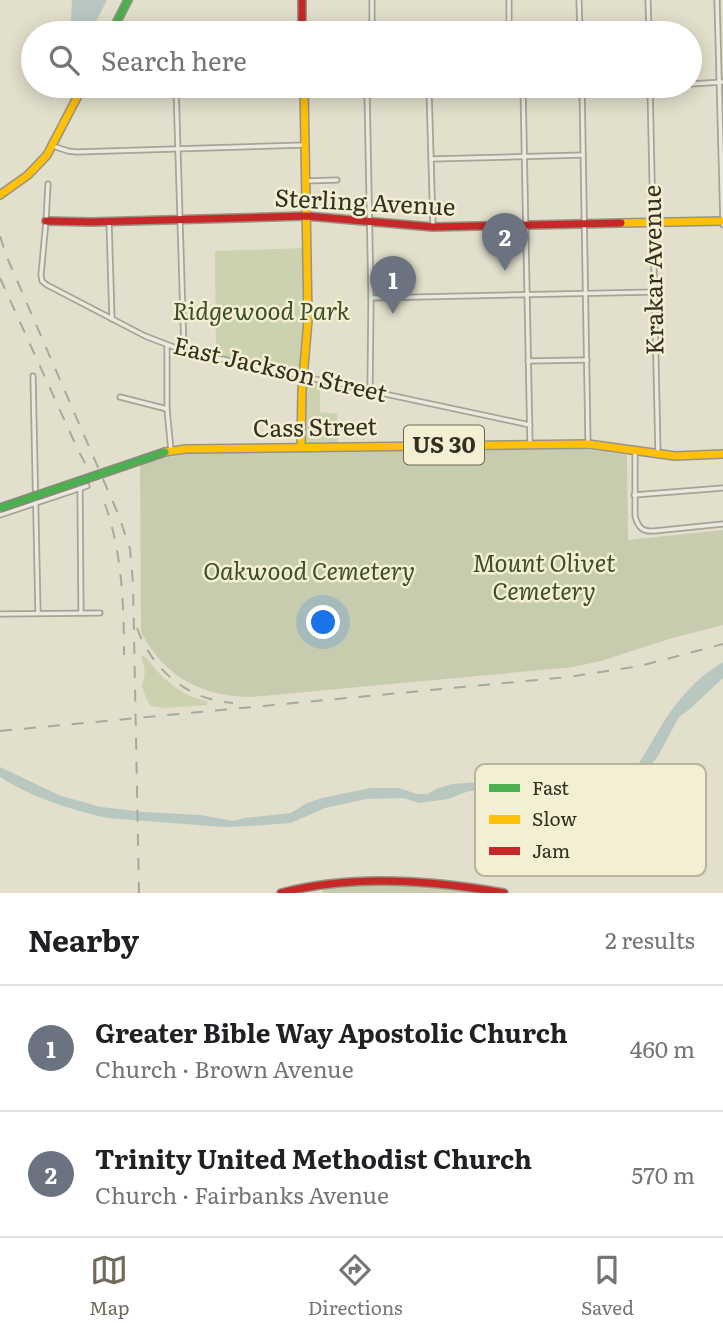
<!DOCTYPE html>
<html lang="en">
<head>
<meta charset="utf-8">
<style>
	body { margin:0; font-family:Literata,serif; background:#f2f2f2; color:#202124 }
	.you { position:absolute; left:324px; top:623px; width:24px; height:24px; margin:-18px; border:5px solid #fff; border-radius:50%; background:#1a73e8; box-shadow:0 0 0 10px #1a73e833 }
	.badge { display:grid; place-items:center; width:46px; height:46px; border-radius:50%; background:#726b5c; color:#fff; font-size:23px; font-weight:700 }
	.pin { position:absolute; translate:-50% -58px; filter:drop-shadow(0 2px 4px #0008) }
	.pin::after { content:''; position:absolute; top:37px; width:24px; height:21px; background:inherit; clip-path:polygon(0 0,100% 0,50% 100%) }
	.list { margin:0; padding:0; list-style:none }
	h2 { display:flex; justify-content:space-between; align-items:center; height:91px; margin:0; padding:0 28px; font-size:30px }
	h2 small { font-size:23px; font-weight:400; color:#757577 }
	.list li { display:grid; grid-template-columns:46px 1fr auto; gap:21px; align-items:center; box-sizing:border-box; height:126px; padding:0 28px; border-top:2px solid #e0e0e0 }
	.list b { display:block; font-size:26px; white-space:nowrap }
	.list p { margin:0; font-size:23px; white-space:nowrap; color:#757577 }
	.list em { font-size:23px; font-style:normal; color:#757577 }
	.icon { flex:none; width:38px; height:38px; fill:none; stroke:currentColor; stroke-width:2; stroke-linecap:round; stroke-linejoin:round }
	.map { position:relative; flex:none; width:723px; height:893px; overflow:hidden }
	.search { position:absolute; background:#fff; box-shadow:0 4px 18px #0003; left:21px; right:21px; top:21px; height:77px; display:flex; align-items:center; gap:18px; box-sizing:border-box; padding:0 24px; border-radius:38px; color:#757577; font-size:26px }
	.sheet { height:343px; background:#fff }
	nav { display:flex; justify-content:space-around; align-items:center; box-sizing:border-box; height:98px; border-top:2px solid #e0e0e0; background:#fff; font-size:19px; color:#757577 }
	nav a { display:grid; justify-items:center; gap:4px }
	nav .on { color:#726b5c }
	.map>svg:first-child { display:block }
</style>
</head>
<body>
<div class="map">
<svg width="723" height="893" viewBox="0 0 723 893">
	<rect width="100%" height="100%" fill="#e2dfcc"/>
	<!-- green -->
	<g fill="#ccd2b0">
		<path d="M306 248 308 319 303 375 216 357 215 251Z"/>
		<path d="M303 376 320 380V412L337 414 338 446 302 447Z"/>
		<path d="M144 655C156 671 168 684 186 694 193 698 201 699 208 702L207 705 165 708 151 706 146 698 142 687 145 671 141 656Z"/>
	</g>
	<!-- cemetery -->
	<g fill="#c8ccaf">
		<path d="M560 449H582L627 455 628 540 723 530V625L669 639 601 661 573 667 252 697C203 697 164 677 141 632L140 465 163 458 191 453Z"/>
		<path d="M387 883 465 888 496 893H323V887Z"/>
	</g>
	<!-- water -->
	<g fill="#b8c8c0">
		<path d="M72 0H107L90 33H68L71 20Z"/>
		<path d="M723 662V678L690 709 679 717 658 756 632 790 616 805 604 811 578 832 562 833 539 809 510 794 494 791H469L448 799 419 803 403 798 366 799 325 808 291 823 250 826 224 827 107 818C71 810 31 797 0 777V767L61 796 101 807 144 812 200 815 234 821 244 818 291 813 307 803 322 798 371 788H399L417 794H427L436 789 452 784 495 781 536 786 546 794 558 817 573 820 581 814 611 785 615 789C636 774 647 749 660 728 676 701 696 678 723 662Z"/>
	</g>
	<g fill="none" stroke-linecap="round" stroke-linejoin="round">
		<defs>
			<g id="street">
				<path d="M372 0V33"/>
				<path d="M509 0V33"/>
				<path d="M579 0 580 33"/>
				<path d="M648 0 649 33"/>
				<path d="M717 0 723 225"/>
				<path d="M302 32 324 31"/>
				<path d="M441 33V30L580 26"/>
				<path d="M690 84 723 82"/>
				<path d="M176 86 184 351"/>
				<path d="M582 86 588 444"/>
				<path d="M650 86 658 454"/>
				<path d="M523 87 530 444"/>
				<path d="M429 89 433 227"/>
				<path d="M367 90 371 298 370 391"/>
				<path d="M304 92 581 86"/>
				<path d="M53 146 68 151 76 152 305 145"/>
				<path d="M431 159 583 155"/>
				<path d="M305 181 337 180"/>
				<path d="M48 184 46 221 41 275 42 281 47 285 145 336 184 351 530 425"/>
				<path d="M109 221 112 319"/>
				<path d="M371 298 655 292"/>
				<path d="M167 345V409L171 451"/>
				<path d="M528 361 587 360"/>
				<path d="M33 376 38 613"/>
				<path d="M120 397 167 409"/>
				<path d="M635 451V516C638 527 642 532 654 531L723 524"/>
				<path d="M80 488 81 613"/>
				<path d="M634 495 723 488"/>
				<path d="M0 515 87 486"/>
				<path d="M0 614 100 613"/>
			</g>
			<path id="fast" d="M111 33 128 0"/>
			<g id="slow">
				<path d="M0 195 28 175 47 155 83 86"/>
				<path d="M621 223 723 221"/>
				<path d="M301 447 302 390 308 320 304 86"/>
				<path d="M165 452 186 449 588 444 675 456 723 454"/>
			</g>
			<g id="jam">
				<path d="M302 0V33"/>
				<path d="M46 221 91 222 306 216 433 227 621 223"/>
				<path d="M281 893C352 874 432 880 504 893"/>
			</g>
		</defs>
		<!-- street casing -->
		<use href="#street" stroke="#a7a396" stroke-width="7"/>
		<!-- fast casing -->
		<use href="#fast" stroke="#979385" stroke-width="10"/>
		<!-- slow casing -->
		<use href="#slow" stroke="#979385" stroke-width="10"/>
		<!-- jam casing -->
		<use href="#jam" stroke="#979385" stroke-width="10"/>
		<!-- street -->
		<use href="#street" stroke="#eae9de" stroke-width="3.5"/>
		<!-- fast -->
		<use href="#fast" stroke="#4caf50" stroke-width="7"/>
		<!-- slow -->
		<use href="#slow" stroke="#ffc107" stroke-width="7"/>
		<!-- jam -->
		<use href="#jam" stroke="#c62828" stroke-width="7"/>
		<!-- rail -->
		<g stroke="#aaa89e" stroke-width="2" stroke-dasharray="12 12" stroke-linecap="butt">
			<path d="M0 236 6 255 119 516 130 549 133 583 139 893"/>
			<path d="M0 278 78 450 93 478"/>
			<path d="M105 504C122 552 124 605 124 655"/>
			<path d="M137 628C152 670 188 700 233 703"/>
			<path d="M0 731 568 677 640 666 723 644"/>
		</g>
		<defs>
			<path id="fast-bridge" d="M0 508 165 452"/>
		</defs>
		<!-- fast-bridge casing -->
		<use href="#fast-bridge" stroke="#8c897c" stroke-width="10" stroke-linecap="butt"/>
		<!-- fast-bridge -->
		<use href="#fast-bridge" stroke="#4caf50" stroke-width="7"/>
	</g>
	<g text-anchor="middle" stroke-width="5" stroke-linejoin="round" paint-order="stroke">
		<!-- shield labels -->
		<rect fill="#f2efd3" stroke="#6e6755" stroke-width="2" x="404" y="425.5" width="80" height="39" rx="5"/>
		<g font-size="23" font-weight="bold" fill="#352d1f">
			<text x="444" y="453">US 30</text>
		</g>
		<!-- street labels -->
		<g font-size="24" fill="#352d1f" stroke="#f2efd3">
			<text transform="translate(365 203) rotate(3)" y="8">Sterling Avenue</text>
			<text transform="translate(654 270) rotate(-91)" y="8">Krakar Avenue</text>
			<text transform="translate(280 370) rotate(13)" y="8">East Jackson Street</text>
			<text transform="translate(315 428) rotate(-1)" y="8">Cass Street</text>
		</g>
		<!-- park labels -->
		<g font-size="24" font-style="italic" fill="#3e4f27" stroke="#f2efd3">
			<text x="261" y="320">Ridgewood Park</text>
			<text x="544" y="572">Mount Olivet<tspan x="544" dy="28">Cemetery</tspan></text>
			<text x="309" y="580">Oakwood Cemetery</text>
		</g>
	</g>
	<!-- legend -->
	<rect x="475" y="764" width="231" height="112" rx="10" fill="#f2efd3" stroke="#b9b59d" stroke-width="2"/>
	<rect x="489" y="784" width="31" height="8" fill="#4caf50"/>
	<rect x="489" y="815" width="31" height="9" fill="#ffc107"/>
	<rect x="489" y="847" width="31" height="8" fill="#c62828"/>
	<g font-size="19" fill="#352d1f">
		<text x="532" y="795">Fast</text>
		<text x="532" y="826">Slow</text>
		<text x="532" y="858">Jam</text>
	</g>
</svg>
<div class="you"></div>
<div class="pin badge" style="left:393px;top:314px;background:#6b7280">1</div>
<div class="pin badge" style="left:505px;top:271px;background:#6b7280">2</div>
<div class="search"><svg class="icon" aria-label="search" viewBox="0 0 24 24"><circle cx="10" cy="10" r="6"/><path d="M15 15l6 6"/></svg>Search here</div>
</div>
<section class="sheet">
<h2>Nearby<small>2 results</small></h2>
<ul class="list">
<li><span class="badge" style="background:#6b7280">1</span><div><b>Greater Bible Way Apostolic Church</b><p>Church · Brown Avenue</p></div><em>460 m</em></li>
<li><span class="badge" style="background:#6b7280">2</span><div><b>Trinity United Methodist Church</b><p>Church · Fairbanks Avenue</p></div><em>570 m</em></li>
</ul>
</section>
<nav>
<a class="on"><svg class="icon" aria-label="map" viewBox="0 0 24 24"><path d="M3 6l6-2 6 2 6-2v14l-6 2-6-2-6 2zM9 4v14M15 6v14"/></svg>Map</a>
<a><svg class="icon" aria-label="directions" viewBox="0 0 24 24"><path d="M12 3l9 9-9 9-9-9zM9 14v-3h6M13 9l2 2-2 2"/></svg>Directions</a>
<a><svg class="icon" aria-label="saved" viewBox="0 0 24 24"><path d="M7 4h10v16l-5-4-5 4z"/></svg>Saved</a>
</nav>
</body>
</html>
